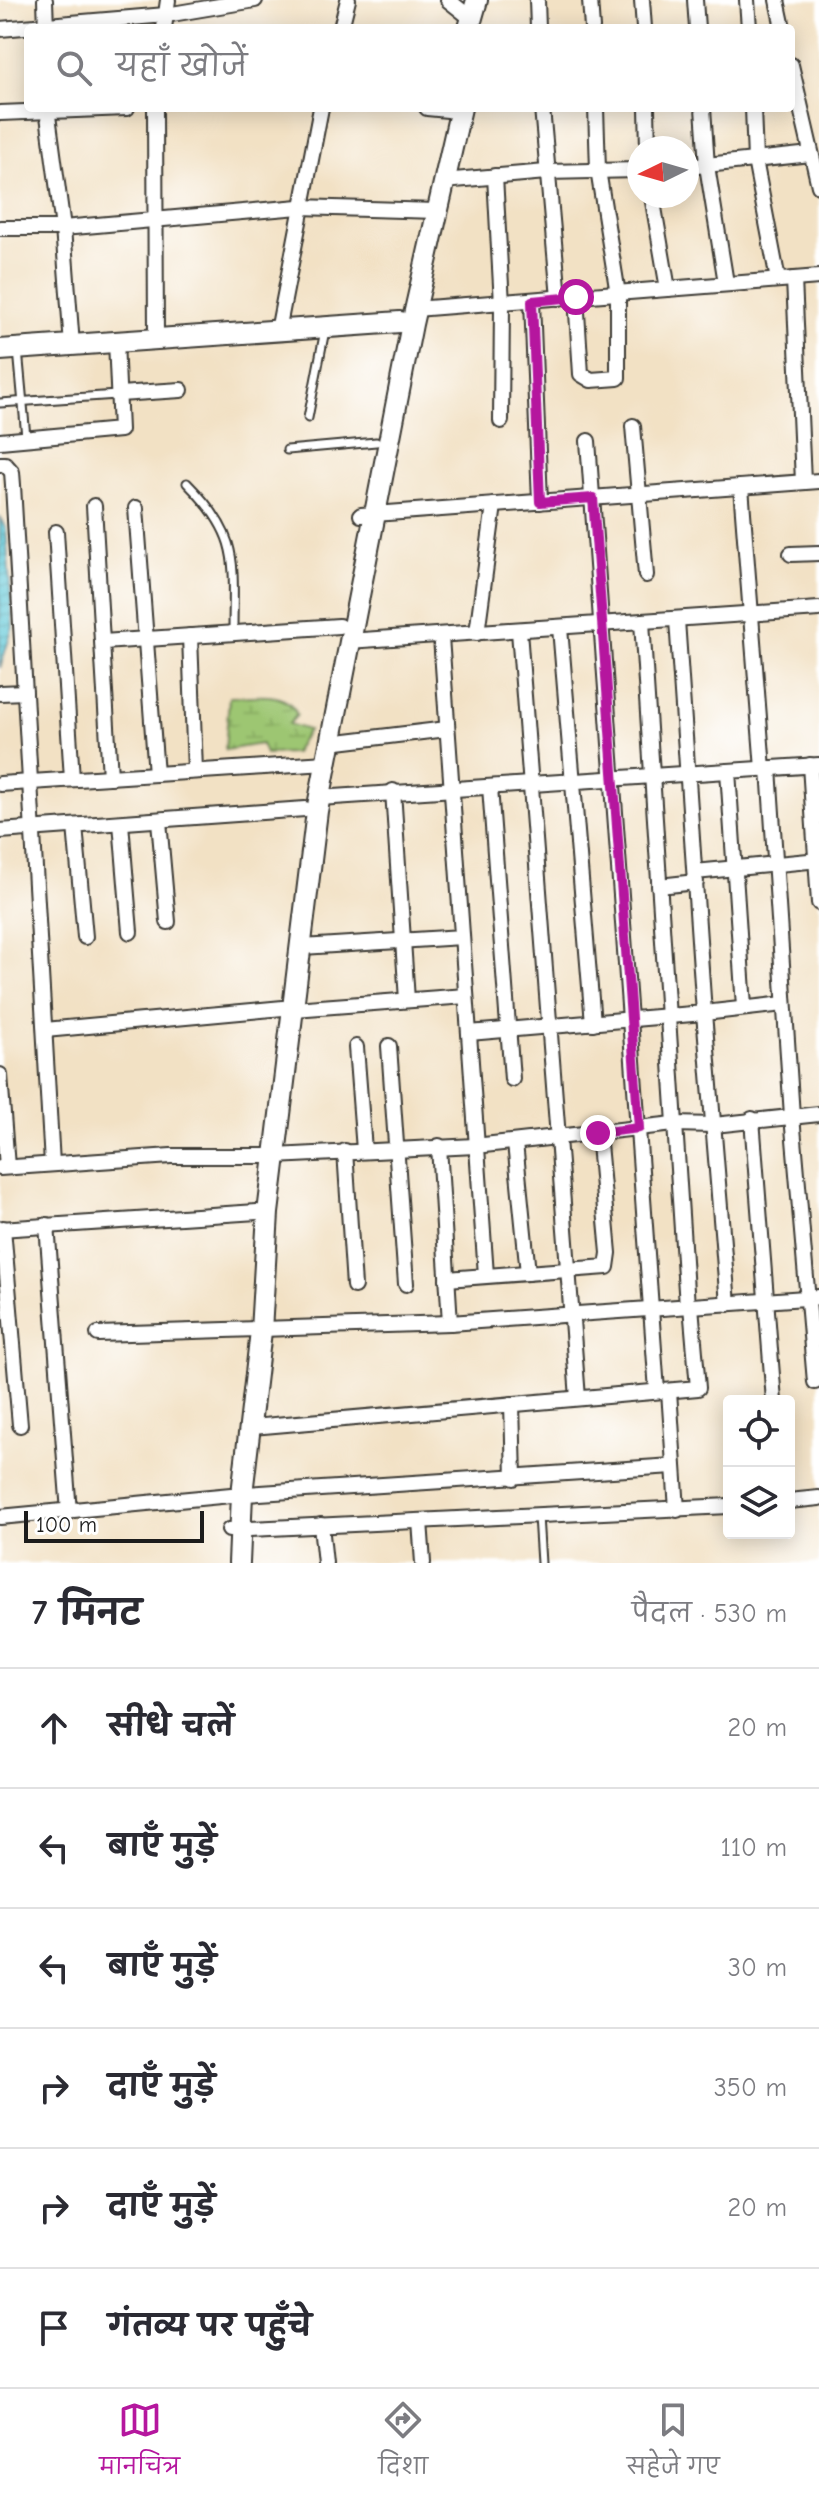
<!DOCTYPE html>
<html lang="hi">
<head>
<meta charset="utf-8">
<style>
	body { margin:0; font-family:"Comic Neue","Playpen Sans Deva",sans-serif; background:#f2f2f3; color:#2b2b33 }
	.controls { position:absolute; right:24px; bottom:24px; display:grid; overflow:hidden; border-radius:8px; box-shadow:0 4px 20px #0003 }
	.controls button { width:72px; height:72px; display:grid; place-items:center; padding:0; border:0; border-bottom:2px solid #e1e1e2; background:#fff; color:#2b2b33; font:40px sans-serif }
	.compass { position:absolute; left:627px; top:136px; width:72px; height:72px; border-radius:50%; background:#fff; box-shadow:0 4px 20px #0003; rotate:265deg }
	.scale { position:absolute; left:24px; bottom:20px; width:180px; box-sizing:border-box; padding-left:8px; border:4px solid #1c1c1c; border-top:0; font-size:22px; line-height:28px; white-space:nowrap; color:#1c1c1c; -webkit-text-stroke:6px #fff; paint-order:stroke }
	.stop { position:absolute; width:24px; height:24px; margin:-18px; border:6px solid #b5179e; border-radius:50%; background:#fff }
	.stop.end { background:#b5179e; border-color:#fff; box-shadow:0 2px 8px #0008 }
	.list { margin:0; padding:0; list-style:none }
	h2 { display:flex; justify-content:space-between; align-items:center; height:104px; margin:0; padding:0 32px; font-size:34px }
	h2 small { font-size:26px; font-weight:400; color:#7c7c81 }
	.list li { display:grid; grid-template-columns:52px 1fr auto; gap:24px; align-items:center; box-sizing:border-box; height:120px; padding:0 32px; border-top:2px solid #e1e1e2 }
	.list b { display:block; font-size:30px; white-space:nowrap }
	.list em { font-size:26px; font-style:normal; color:#7c7c81 }
	.icon { flex:none; width:44px; height:44px; fill:none; stroke:currentColor; stroke-width:2; stroke-linecap:round; stroke-linejoin:round }
	.map { position:relative; flex:none; width:819px; height:1563px; overflow:hidden }
	.search { position:absolute; background:#fff; box-shadow:0 4px 20px #0003; left:24px; right:24px; top:24px; height:88px; display:flex; align-items:center; gap:20px; box-sizing:border-box; padding:0 28px; border-radius:8px; color:#7c7c81; font-size:30px }
	.sheet { height:824px; background:#fff }
	nav { display:flex; justify-content:space-around; align-items:center; box-sizing:border-box; height:112px; border-top:2px solid #e1e1e2; background:#fff; font-size:22px; color:#7c7c81 }
	nav a { display:grid; justify-items:center; gap:4px }
	nav .on { color:#b5179e }
	.map>svg:first-child { display:block }
</style>
</head>
<body>
<div class="map">
<svg width="819" height="1563" viewBox="0 0 819 1563">
	<defs>
		<pattern id="wetland-marsh" width="20" height="14" patternUnits="userSpaceOnUse" patternTransform="scale(2)"><rect width="20" height="14" fill="#9dc672"/><path d="M1 5h8M5 5V1M11 12h8M15 12V8" fill="none" stroke="#87aa62"/></pattern>
		<pattern id="water-rules" width="6" height="5" patternUnits="userSpaceOnUse" patternTransform="scale(2)"><rect width="6" height="5" fill="#5dc7d7"/><path d="M0 2.5h6" fill="none" stroke="#50aab8"/></pattern>
	</defs>
	<rect width="100%" height="100%" fill="#fff"/>
	<filter id="ink" filterUnits="userSpaceOnUse"><feTurbulence type="fractalNoise" baseFrequency=".0125" numOctaves="2"/><feDisplacementMap in="SourceGraphic" scale="16" xChannelSelector="R" yChannelSelector="G"/><feConvolveMatrix kernelMatrix="1 2 1 2 8 2 1 2 1" color-interpolation-filters="sRGB"/></filter>
	<filter id="wash" filterUnits="userSpaceOnUse"><feTurbulence type="fractalNoise" baseFrequency=".006" numOctaves="4" result="noise"/><feDisplacementMap in="SourceGraphic" scale="32" xChannelSelector="R" yChannelSelector="G"/><feGaussianBlur stdDeviation="1.8" result="paint"/><feColorMatrix in="noise" values="0 0 0 0 0 0 0 0 0 0 0 0 0 0 0 0 0 1.4 0 .05"/><feComposite in="paint" operator="in"/></filter>
	<g filter="url(#wash)">
		<rect width="100%" height="100%" fill="#f2e1c4"/>
		<!-- wetland -->
		<path fill="url(#wetland-marsh)" stroke="#5c7147" stroke-width="2" d="M229 697C253 697 287 688 297 715L289 724 308 730 294 753 265 754 261 744 225 750Z"/>
		<!-- water -->
		<path fill="url(#water-rules)" stroke="#3c727a" stroke-width="2" d="M0 518 6 528 13 627 0 668Z"/>
	</g>
	<g filter="url(#ink)">
		<g fill="none" stroke-linecap="round" stroke-linejoin="round">
			<defs>
				<g id="lane">
					<path d="M18 350 26 437"/>
					<path d="M0 403 117 395"/>
					<path d="M308 418 325 330"/>
					<path d="M287 450 376 442"/>
					<path d="M187 483C241 537 233 561 233 633"/>
					<path d="M538 1516 541 1563"/>
				</g>
				<g id="street">
					<path d="M45 0 46 28"/>
					<path d="M448 0 472 19"/>
					<path d="M537 0 538 28"/>
					<path d="M590 0 592 28"/>
					<path d="M642 0 644 28"/>
					<path d="M695 0 697 28"/>
					<path d="M747 0 749 28"/>
					<path d="M777 0 783 28"/>
					<path d="M164 28 168 0"/>
					<path d="M341 28 348 0"/>
					<path d="M0 29 166 15 255 0"/>
					<path d="M791 65 819 186"/>
					<path d="M47 108 63 228 72 345"/>
					<path d="M155 108 156 337"/>
					<path d="M427 108 448 110"/>
					<path d="M542 108 559 298"/>
					<path d="M647 108 648 148"/>
					<path d="M703 108 707 166 726 283"/>
					<path d="M753 108 755 160 778 280"/>
					<path d="M0 113 127 108"/>
					<path d="M687 167 811 154"/>
					<path d="M495 176 502 304 501 421"/>
					<path d="M443 181 546 172 639 170"/>
					<path d="M652 196 668 289"/>
					<path d="M0 228H63L299 207 437 211"/>
					<path d="M794 279 803 482"/>
					<path d="M576 297 581 374 591 380 618 378V294L598 170 596 108"/>
					<path d="M532 301 540 502"/>
					<path d="M415 309 819 277"/>
					<path d="M278 331 321 108"/>
					<path d="M119 394 181 390"/>
					<path d="M633 426 646 575"/>
					<path d="M0 441 120 430 116 341"/>
					<path d="M588 441 657 1391"/>
					<path d="M0 464H5L12 472 13 485 52 1164"/>
					<path d="M741 487 763 769"/>
					<path d="M94 506 110 777"/>
					<path d="M136 508 156 774"/>
					<path d="M361 515 819 481"/>
					<path d="M56 532 72 779"/>
					<path d="M791 554 819 553"/>
					<path d="M642 622 687 1306"/>
					<path d="M560 628 593 1023"/>
					<path d="M519 631 578 1398"/>
					<path d="M477 633 494 505"/>
					<path d="M190 636 195 771"/>
					<path d="M441 637 486 1275"/>
					<path d="M348 641 819 609"/>
					<path d="M103 642 339 626"/>
					<path d="M0 693 25 692"/>
					<path d="M330 743 447 729"/>
					<path d="M810 765 819 903"/>
					<path d="M769 768 792 1116 815 1382"/>
					<path d="M728 771 744 1007"/>
					<path d="M0 784 326 763"/>
					<path d="M490 787 512 1079"/>
					<path d="M393 791 407 1000"/>
					<path d="M319 798 819 765"/>
					<path d="M159 821 168 922"/>
					<path d="M121 823 130 932"/>
					<path d="M75 826 85 937"/>
					<path d="M0 831 305 809"/>
					<path d="M695 872 819 860"/>
					<path d="M659 886 696 882"/>
					<path d="M302 947 462 937"/>
					<path d="M294 1009 466 996"/>
					<path d="M45 1030 283 1008"/>
					<path d="M469 1033 704 1013 677 620"/>
					<path d="M389 1046 406 1284"/>
					<path d="M356 1047 364 1150"/>
					<path d="M0 1075 7 1167"/>
					<path d="M752 1119 774 1401"/>
					<path d="M515 1143 528 1273"/>
					<path d="M439 1146 450 1323"/>
					<path d="M345 1151 354 1286"/>
					<path d="M0 1168 171 1156H275L475 1146 674 1124 714 1125 819 1114"/>
					<path d="M47 1225 69 1512"/>
					<path d="M3 1228 20 1425"/>
					<path d="M0 1229 257 1212"/>
					<path d="M447 1279 607 1267 609 1253 598 1133"/>
					<path d="M728 1304 704 1013 784 1004"/>
					<path d="M98 1334 450 1323 819 1297"/>
					<path d="M669 1391 677 1510"/>
					<path d="M512 1404 514 1478"/>
					<path d="M252 1427 698 1388 691 1306"/>
					<path d="M789 1501 819 1498"/>
					<path d="M0 1517 231 1495 673 1466"/>
					<path d="M420 1521 423 1563"/>
					<path d="M321 1525 325 1563"/>
					<path d="M229 1530 729 1506"/>
				</g>
				<g id="secondary">
					<path d="M469 28 477 0"/>
					<path d="M0 350 400 322"/>
					<path d="M239 1563 242 1494 261 1331 268 1213 317 811 412 324 461 108"/>
				</g>
			</defs>
			<!-- lane casing -->
			<use href="#lane" stroke="#3c3a35" stroke-width="11"/>
			<!-- street casing -->
			<use href="#street" stroke="#3c3a35" stroke-width="18"/>
			<!-- secondary casing -->
			<use href="#secondary" stroke="#3c3a35" stroke-width="24"/>
			<!-- lane -->
			<use href="#lane" stroke="#fff" stroke-width="7"/>
			<!-- street -->
			<use href="#street" stroke="#fff" stroke-width="14"/>
			<!-- secondary -->
			<use href="#secondary" stroke="#fff" stroke-width="20"/>
		</g>
	</g>
	<g fill="none" stroke-linecap="round" stroke-linejoin="round" filter="url(#ink)">
		<!-- route -->
		<path stroke="#b5179e" stroke-width="10" d="M576 297 532 301 540 502 593 498 639 1128 598 1133"/>
	</g>
</svg>
<div class="controls">
<button><svg class="icon" aria-label="locate" viewBox="0 0 24 24"><circle cx="12" cy="12" r="6"/><path d="M12 2v4M12 18v4M2 12h4M18 12h4"/></svg></button>
<button><svg class="icon" aria-label="layers" viewBox="0 0 24 24"><path d="M12 4l9 5-9 5-9-5zM3 14l9 5 9-5"/></svg></button>
</div>
<svg class="compass" viewBox="-18 -18 36 36"><path d="M0-13l5 13h-10z" fill="#e53935"/><path d="M0 13l5-13h-10z" fill="#7c7c81"/></svg>
<div class="scale">100 m</div>
<div class="stop" style="left:576px;top:297px"></div>
<div class="stop end" style="left:598px;top:1133px"></div>
<div class="search"><svg class="icon" aria-label="search" viewBox="0 0 24 24"><circle cx="10" cy="10" r="6"/><path d="M15 15l6 6"/></svg>यहाँ खोजें</div>
</div>
<section class="sheet">
<h2>7 मिनट<small>पैदल · 530 m</small></h2>
<ul class="list">
<li><svg class="icon" aria-label="ahead" viewBox="0 0 24 24"><path d="M12 20V5M6 11l6-6 6 6"/></svg><div><b>सीधे चलें</b></div><em>20 m</em></li>
<li><svg class="icon" aria-label="left" viewBox="0 0 24 24"><path d="M17 20v-9H6M10 6l-5 5 5 5"/></svg><div><b>बाएँ मुड़ें</b></div><em>110 m</em></li>
<li><svg class="icon" aria-label="left" viewBox="0 0 24 24"><path d="M17 20v-9H6M10 6l-5 5 5 5"/></svg><div><b>बाएँ मुड़ें</b></div><em>30 m</em></li>
<li><svg class="icon" aria-label="right" viewBox="0 0 24 24"><path d="M7 20v-9h11M14 6l5 5-5 5"/></svg><div><b>दाएँ मुड़ें</b></div><em>350 m</em></li>
<li><svg class="icon" aria-label="right" viewBox="0 0 24 24"><path d="M7 20v-9h11M14 6l5 5-5 5"/></svg><div><b>दाएँ मुड़ें</b></div><em>20 m</em></li>
<li><svg class="icon" aria-label="arrive" viewBox="0 0 24 24"><path d="M6 21V4h12l-3 4 3 4H6"/></svg><div><b>गंतव्य पर पहुँचे</b></div></li>
</ul>
</section>
<nav>
<a class="on"><svg class="icon" aria-label="map" viewBox="0 0 24 24"><path d="M3 6l6-2 6 2 6-2v14l-6 2-6-2-6 2zM9 4v14M15 6v14"/></svg>मानचित्र</a>
<a><svg class="icon" aria-label="directions" viewBox="0 0 24 24"><path d="M12 3l9 9-9 9-9-9zM9 14v-3h6M13 9l2 2-2 2"/></svg>दिशा</a>
<a><svg class="icon" aria-label="saved" viewBox="0 0 24 24"><path d="M7 4h10v16l-5-4-5 4z"/></svg>सहेजे गए</a>
</nav>
</body>
</html>
